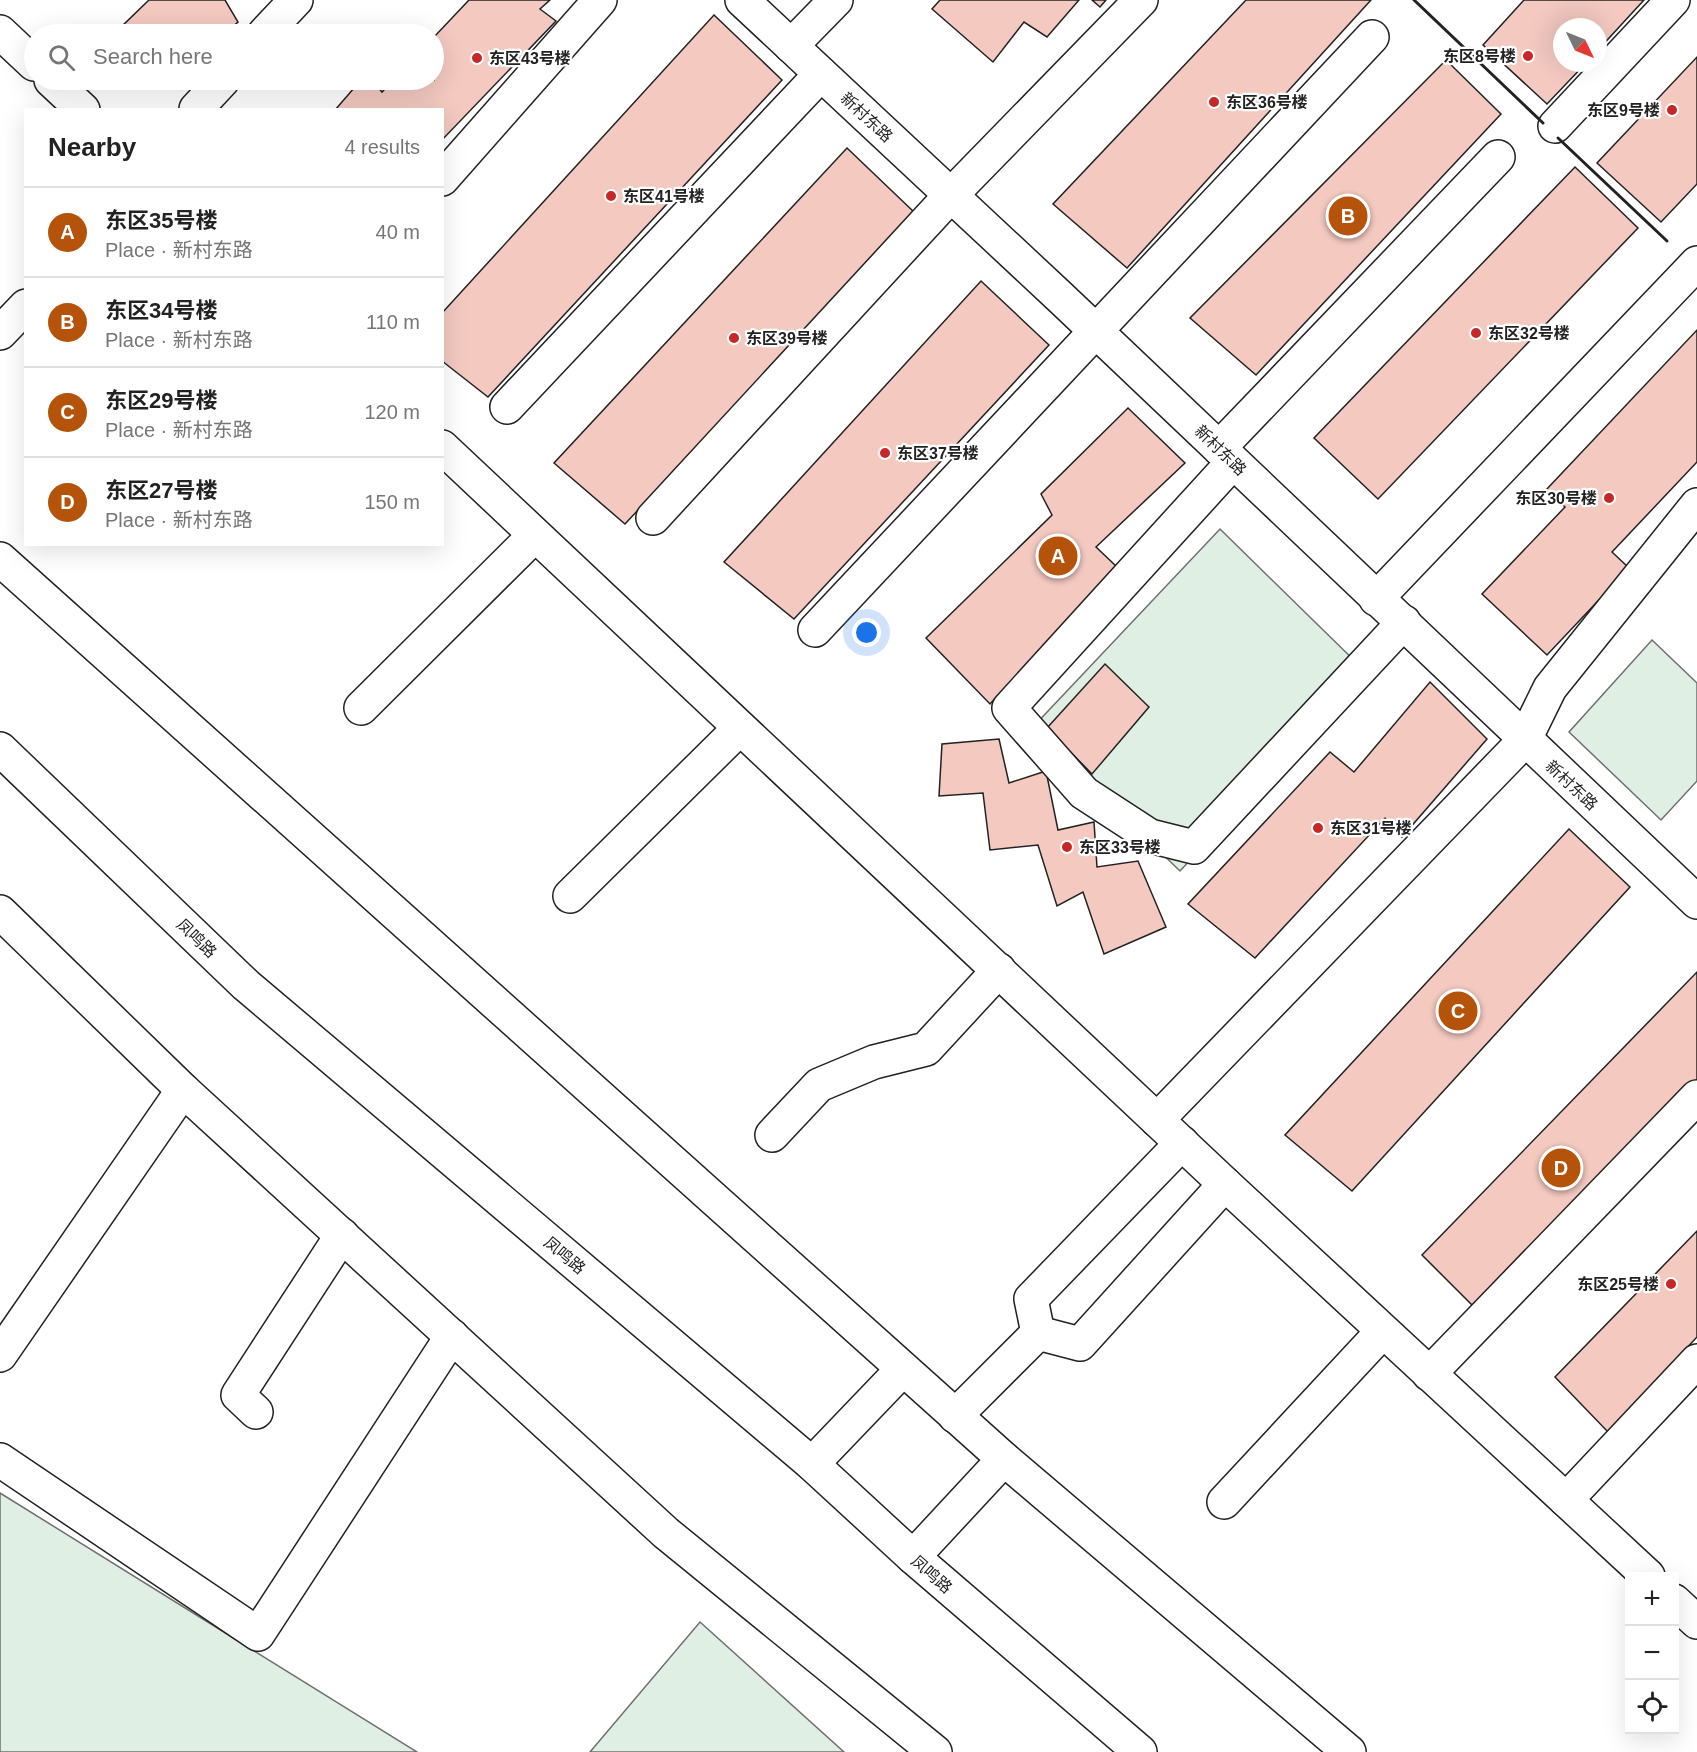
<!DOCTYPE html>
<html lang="en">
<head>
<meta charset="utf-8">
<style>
	body { margin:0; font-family:Helvetica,"Noto Sans SC",sans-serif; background:#f2f2f2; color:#222 }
	.controls { position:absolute; right:18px; bottom:18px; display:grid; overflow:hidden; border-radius:0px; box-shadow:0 6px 24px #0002 }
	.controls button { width:54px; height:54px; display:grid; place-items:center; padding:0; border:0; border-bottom:2px solid #e0e0e0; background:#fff; color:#222; font:30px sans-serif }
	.compass { position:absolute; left:1553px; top:18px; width:54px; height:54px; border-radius:50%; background:#fff; box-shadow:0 6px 24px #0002; rotate:133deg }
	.you { position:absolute; left:867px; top:633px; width:21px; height:21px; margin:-15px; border:4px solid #fff; border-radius:50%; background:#1a73e8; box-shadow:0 0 0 9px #1a73e833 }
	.badge { display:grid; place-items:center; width:39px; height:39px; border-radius:50%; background:#b45309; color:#fff; font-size:20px; font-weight:700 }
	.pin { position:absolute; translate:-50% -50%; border:3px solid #fff; box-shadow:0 2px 6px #0006 }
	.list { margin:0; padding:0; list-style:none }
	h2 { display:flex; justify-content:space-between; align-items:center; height:78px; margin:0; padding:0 24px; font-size:26px }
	h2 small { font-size:20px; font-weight:400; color:#767676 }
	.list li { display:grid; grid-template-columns:39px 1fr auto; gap:18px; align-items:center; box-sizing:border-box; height:90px; padding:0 24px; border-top:2px solid #e0e0e0 }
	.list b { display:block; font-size:22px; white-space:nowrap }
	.list p { margin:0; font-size:20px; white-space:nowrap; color:#767676 }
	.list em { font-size:20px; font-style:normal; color:#767676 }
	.icon { flex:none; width:33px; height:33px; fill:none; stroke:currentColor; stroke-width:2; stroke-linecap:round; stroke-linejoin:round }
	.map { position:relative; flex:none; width:1697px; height:1752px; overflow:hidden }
	.search { position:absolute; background:#fff; box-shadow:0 6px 24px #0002; left:24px; top:24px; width:420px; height:66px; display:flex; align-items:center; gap:15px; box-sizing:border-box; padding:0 21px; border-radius:33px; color:#767676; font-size:22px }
	.panel { position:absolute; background:#fff; box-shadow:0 6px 24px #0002; left:24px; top:108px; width:420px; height:438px; border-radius:0px }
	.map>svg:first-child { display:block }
</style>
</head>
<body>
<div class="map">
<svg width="1697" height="1752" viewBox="0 0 1697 1752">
	<rect width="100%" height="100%" fill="#fff"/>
	<!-- green -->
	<g fill="#e0efe3" stroke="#6f6f6f" stroke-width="1.5">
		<path d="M1220 529 1366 672 1180 871 1032 728Z"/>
		<path d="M1652 640 1697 683V781L1661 820 1569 732Z"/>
		<path d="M0 1493 417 1752H0Z"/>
		<path d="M700 1622 844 1752H590Z"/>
	</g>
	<!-- building -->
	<g fill="#f3c9c0" stroke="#222" stroke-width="1.5">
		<path d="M149 0H225L238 22 224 34H124L118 30Z"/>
		<path d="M469 0H550L540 9 556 21 442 140V110H335L361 80H372L382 92 393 80H434V37Z"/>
		<path d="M940 0H1079L1047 37 1024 22 993 62 932 9Z"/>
		<path d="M1092 0H1106L1100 7Z"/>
		<path d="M1246 0H1371L1127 268 1053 204Z"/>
		<path d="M1524 0H1644L1598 50V27H1562V63H1586L1547 104 1483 45Z"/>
		<path d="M714 15 782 80 488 397 442 361V313Z"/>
		<path d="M1697 57V184L1661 222 1597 163Z"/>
		<path d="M1446 60 1501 114 1256 375 1190 318Z"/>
		<path d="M847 148 915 213 625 524 554 463Z"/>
		<path d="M1575 167 1638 228 1378 499 1314 438Z"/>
		<path d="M981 281 1049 345 794 619 724 562Z"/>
		<path d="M1697 330V462L1612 552 1629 568 1547 655 1482 594 1565 507 1546 490Z"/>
		<path d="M1128 408 1185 463 1096 547 1116 566 990 704 926 638 1052 515 1041 494Z"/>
		<path d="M1105 664 1149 707 1092 774 1047 728Z"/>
		<path d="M1430 682 1487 739 1402 837 1385 818 1255 958 1188 904 1330 752 1354 772Z"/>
		<path d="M999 739 1009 783 1046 771 1058 830 1094 822 1097 867 1138 861 1166 927 1104 954 1083 892 1057 906 1038 845 990 850 983 793 939 796 942 744Z"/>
		<path d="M1569 829 1630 887 1352 1191 1285 1135Z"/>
		<path d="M1697 972V1081L1480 1313 1422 1255Z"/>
		<path d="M1697 1231V1337L1608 1432 1555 1377Z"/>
	</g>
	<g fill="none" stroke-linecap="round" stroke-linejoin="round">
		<defs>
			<g id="minor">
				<path d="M742 0 1060 297 1697 902"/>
				<path d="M0 32 34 64"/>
				<path d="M264 34 296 0"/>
				<path d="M791 46 836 0"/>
				<path d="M51 80 83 110"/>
				<path d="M196 109 223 80"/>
				<path d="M1555 126 1673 0"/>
				<path d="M442 179 600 0"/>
				<path d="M0 333 26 306"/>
				<path d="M507 407 821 74"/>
				<path d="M442 447 1225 1184 1648 1576"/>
				<path d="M1219 448 1498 157"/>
				<path d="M1233 462 1009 708 1084 793 1150 836 1194 847 1404 622"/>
				<path d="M653 518 951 195 1141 0"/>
				<path d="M0 559 1004 1459"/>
				<path d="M1376 599 1697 263"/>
				<path d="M815 630 1372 37"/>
				<path d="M361 708 535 535"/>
				<path d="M570 896 740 728"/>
				<path d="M1157 1120 1524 741 1550 688 1697 505"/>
				<path d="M772 1135 819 1085 874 1062 926 1049 999 970"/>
				<path d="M1038 1333 1080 1344 1225 1184"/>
				<path d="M0 1355 183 1090"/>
				<path d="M1429 1374 1697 1097"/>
				<path d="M256 1412 238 1395 342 1235"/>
				<path d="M955 1416 1038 1333 1031 1299 1182 1143"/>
				<path d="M0 1460 258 1634 452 1336"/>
				<path d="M812 1464 903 1369"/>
				<path d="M1566 1500 1697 1361"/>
				<path d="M1224 1502 1383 1331"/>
				<path d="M913 1557 1004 1459 1349 1752"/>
				<path d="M1674 1601 1697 1622"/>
			</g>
			<g id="major">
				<path d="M0 749 246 985 812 1464 913 1557 1140 1752"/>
				<path d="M0 912 183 1090 666 1533 935 1752"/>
			</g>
		</defs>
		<!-- minor casing -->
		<use href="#minor" stroke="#222" stroke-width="36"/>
		<!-- major casing -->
		<use href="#major" stroke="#222" stroke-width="36"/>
		<!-- minor -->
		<use href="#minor" stroke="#fff" stroke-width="33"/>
		<!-- major -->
		<use href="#major" stroke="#fff" stroke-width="33"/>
		<!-- wall -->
		<g stroke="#222" stroke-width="3">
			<path d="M1414 0 1543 123"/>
			<path d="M1558 138 1667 241"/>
		</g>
	</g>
	<!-- markers -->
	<g fill="#c62828" stroke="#fff" stroke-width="2">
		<circle cx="1528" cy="56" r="6"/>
		<circle cx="477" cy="58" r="6"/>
		<circle cx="1214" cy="102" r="6"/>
		<circle cx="1672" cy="110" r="6"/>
		<circle cx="611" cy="196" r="6"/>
		<circle cx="1476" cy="333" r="6"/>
		<circle cx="734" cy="338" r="6"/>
		<circle cx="885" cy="453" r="6"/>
		<circle cx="1609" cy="498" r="6"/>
		<circle cx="1318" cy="828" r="6"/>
		<circle cx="1067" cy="847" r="6"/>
		<circle cx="1671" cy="1284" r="6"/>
	</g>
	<g text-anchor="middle" stroke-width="4.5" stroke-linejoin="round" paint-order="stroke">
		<!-- poi labels -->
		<g font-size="16" font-weight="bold" fill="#222" stroke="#fff" text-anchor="start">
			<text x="1516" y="62" text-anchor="end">东区8号楼</text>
			<text x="489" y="64">东区43号楼</text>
			<text x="1226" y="108">东区36号楼</text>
			<text x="1660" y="116" text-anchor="end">东区9号楼</text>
			<text x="623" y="202">东区41号楼</text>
			<text x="1488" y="339">东区32号楼</text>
			<text x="746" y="344">东区39号楼</text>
			<text x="897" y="459">东区37号楼</text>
			<text x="1597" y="504" text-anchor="end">东区30号楼</text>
			<text x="1330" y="834">东区31号楼</text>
			<text x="1079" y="853">东区33号楼</text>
			<text x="1659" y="1290" text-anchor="end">东区25号楼</text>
		</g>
		<!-- street labels -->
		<g font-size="16" fill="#222" stroke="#fff">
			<text transform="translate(867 117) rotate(43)" y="6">新村东路</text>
			<text transform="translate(1221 450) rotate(44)" y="6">新村东路</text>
			<text transform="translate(1572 785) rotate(43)" y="6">新村东路</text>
			<text transform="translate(197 938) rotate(44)" y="6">凤鸣路</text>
			<text transform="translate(565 1255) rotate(40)" y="6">凤鸣路</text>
			<text transform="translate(932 1574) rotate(41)" y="6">凤鸣路</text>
		</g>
	</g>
</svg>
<div class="controls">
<button>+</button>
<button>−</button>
<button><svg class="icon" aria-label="locate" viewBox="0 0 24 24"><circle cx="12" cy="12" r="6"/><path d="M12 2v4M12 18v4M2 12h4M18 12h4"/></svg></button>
</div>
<svg class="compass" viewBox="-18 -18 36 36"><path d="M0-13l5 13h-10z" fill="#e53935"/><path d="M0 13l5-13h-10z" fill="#767676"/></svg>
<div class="you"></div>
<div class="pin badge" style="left:1058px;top:556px">A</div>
<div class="pin badge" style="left:1348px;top:216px">B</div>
<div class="pin badge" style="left:1458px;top:1011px">C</div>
<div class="pin badge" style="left:1561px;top:1168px">D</div>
<div class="search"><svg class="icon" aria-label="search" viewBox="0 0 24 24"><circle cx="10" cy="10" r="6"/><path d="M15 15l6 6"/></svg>Search here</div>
<section class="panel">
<h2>Nearby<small>4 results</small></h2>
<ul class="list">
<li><span class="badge">A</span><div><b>东区35号楼</b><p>Place · 新村东路</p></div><em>40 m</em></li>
<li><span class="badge">B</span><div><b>东区34号楼</b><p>Place · 新村东路</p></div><em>110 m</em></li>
<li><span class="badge">C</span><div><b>东区29号楼</b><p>Place · 新村东路</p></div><em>120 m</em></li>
<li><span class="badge">D</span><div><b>东区27号楼</b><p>Place · 新村东路</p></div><em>150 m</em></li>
</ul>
</section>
</div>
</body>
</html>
